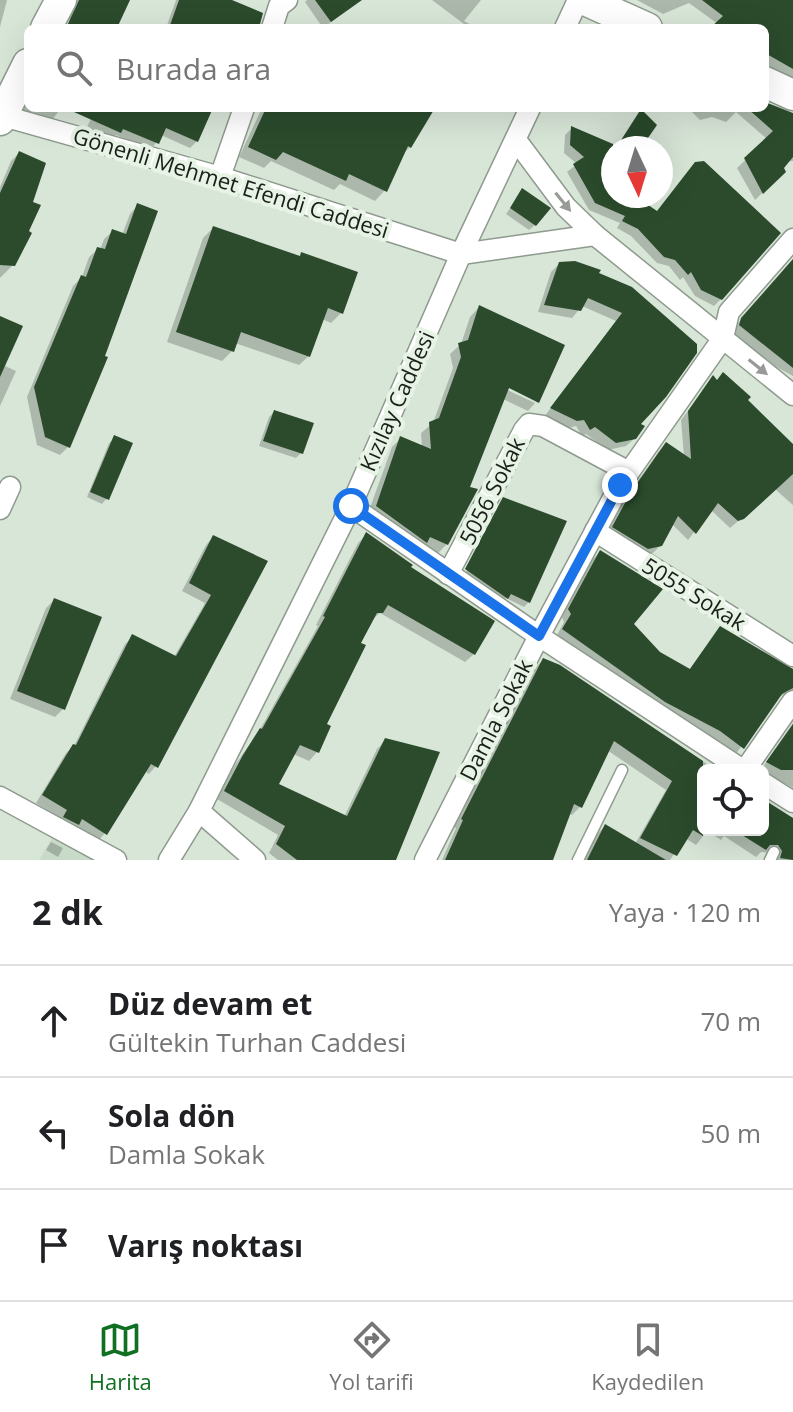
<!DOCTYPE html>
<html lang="tr">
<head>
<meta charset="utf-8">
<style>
	body { margin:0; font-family:"Open Sans",sans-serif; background:#f6f6f6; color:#202124 }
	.controls { position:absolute; right:24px; bottom:24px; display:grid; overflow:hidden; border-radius:12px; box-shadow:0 8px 32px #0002 }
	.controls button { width:72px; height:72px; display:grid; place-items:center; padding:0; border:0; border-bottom:2px solid #e0e0e0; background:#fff; color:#202124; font:40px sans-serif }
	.compass { position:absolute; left:601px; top:136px; width:72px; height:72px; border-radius:50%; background:#fff; box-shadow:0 8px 32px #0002; rotate:176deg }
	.stop { position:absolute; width:24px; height:24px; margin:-18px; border:6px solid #1a73e8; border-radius:50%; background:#fff }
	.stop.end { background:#1a73e8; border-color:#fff; box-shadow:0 2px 8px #0008 }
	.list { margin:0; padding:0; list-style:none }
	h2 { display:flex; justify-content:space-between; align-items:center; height:104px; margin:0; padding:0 32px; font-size:34px }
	h2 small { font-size:26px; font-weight:400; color:#757577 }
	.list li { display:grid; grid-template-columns:52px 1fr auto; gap:24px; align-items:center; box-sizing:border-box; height:112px; padding:0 32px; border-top:2px solid #e0e0e0 }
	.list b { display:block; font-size:30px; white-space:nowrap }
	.list p { margin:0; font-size:26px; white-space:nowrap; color:#757577 }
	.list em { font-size:26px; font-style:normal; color:#757577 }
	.icon { flex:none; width:44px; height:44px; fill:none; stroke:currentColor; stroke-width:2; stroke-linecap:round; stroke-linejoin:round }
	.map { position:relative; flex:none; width:793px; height:860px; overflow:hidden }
	.search { position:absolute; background:#fff; box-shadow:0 8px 32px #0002; left:24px; right:24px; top:24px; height:88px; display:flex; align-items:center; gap:20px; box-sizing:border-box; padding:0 28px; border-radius:12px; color:#757577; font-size:30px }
	.sheet { height:440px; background:#fff }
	nav { display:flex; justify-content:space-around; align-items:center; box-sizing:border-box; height:112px; border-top:2px solid #e0e0e0; background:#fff; font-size:22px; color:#757577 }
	nav a { display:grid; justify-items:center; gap:4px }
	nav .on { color:#0e7020 }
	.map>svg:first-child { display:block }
</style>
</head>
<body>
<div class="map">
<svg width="793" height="860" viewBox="0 0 793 860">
	<rect width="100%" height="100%" fill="#d8e6d8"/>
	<!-- built -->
	<path fill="#c8dbc8" d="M55 833 104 860H39Z"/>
	<!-- shadow -->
	<g fill="#0003">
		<path d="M0 0H7L0 27Z"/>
		<path d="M69 0H128L113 28H93L69 19 72 10Z"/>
		<path d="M176 0H227L255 28H166Z"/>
		<path d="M307 0H361L323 28 305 2Z"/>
		<path d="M432 0H481L464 21 477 28H460L464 24Z"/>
		<path d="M637 0H793V80L765 64V28H713L718 24 689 3 663 14Z"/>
		<path d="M28 100V108H61L52 120 23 110Z"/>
		<path d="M765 104 793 117V161L778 162 784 172 755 200 737 168 767 139 736 112 726 122 712 117 700 120 688 108H765Z"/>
		<path d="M96 108H211L197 141 190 148 161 135 151 150 116 135 112 139 87 127Z"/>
		<path d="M262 108H432L410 147 402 155 385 190 375 201 340 184 334 190 271 161 264 168 239 157Z"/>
		<path d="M641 112 638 148H613V196H631L721 299 714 306 695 296 683 277 680 280 669 266 657 263 631 236 617 228 620 223 589 210 567 172 577 164 564 153 565 135 572 128 616 147Z"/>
		<path d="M19 153 13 265 0 278V187L11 161Z"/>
		<path d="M522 191 535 225 529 230 506 214Z"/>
		<path d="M138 205 68 447 60 455 37 445 27 397 73 286 82 277 89 257 98 249 100 250 104 239 113 231 122 235 130 214Z"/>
		<path d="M213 228 298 258 302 254 341 313 331 323 322 319 309 356 299 365 235 343 232 351 222 361 167 342 203 238Z"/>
		<path d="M793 259V376L765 361 733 332 735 327Z"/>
		<path d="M559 264 596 274 630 289 638 424 635 438 626 446 608 450 586 434 582 436 576 426 568 428 544 417 616 321 582 306 572 318 538 312 551 272Z"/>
		<path d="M479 307 563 346 536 403V399L501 382 499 386 535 403 528 411 503 399 467 488 475 490 447 544 437 554 421 546 416 551 367 516 392 447 401 438 422 447 421 433 433 423 453 368 450 354 461 344 470 317Z"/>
		<path d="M0 318 3 365 16 371 0 406Z"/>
		<path d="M713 378 745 400 793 447V505L775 489 730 528 711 510 688 540 672 524 661 545 653 553 640 555 607 534 624 501 659 451 667 444 684 456 681 420Z"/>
		<path d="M274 412 301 453 296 458 259 446 269 417Z"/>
		<path d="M115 438 107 498 102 504 87 497 109 443Z"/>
		<path d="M503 502 529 602 524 607 506 598 502 602 464 576Z"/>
		<path d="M366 535 409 568 474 654 465 662 380 613 370 621 324 725 317 752 309 761 293 754 276 785 344 817 377 749 386 740 393 860H278L269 853 278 835 217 799 235 765 258 733 318 626 316 625 358 543Z"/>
		<path d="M213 537 265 562 156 766 149 774 144 771 105 833 98 841 57 825 61 818 36 803 66 753 74 746 125 644 133 637 174 657 205 603 182 591 206 545Z"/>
		<path d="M600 552 632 624 659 654 689 670 714 636 793 669V697L785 694 777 698 735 755 712 737 658 708 556 637 564 622 562 617 593 559Z"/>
		<path d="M54 600 63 709 55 717 10 699 46 608Z"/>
		<path d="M543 660 559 667 716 770H703V830H763V801L793 820V860H775L770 853 761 852 756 857 724 836 721 840 707 831 696 845 685 838 670 860H584L597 834 605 826 635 844 666 790 607 750 580 807 572 815 568 813 550 860H442L456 828 454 827 535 668Z"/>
		<path d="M793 723V788L761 770Z"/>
		<path d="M51 842 63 848 58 857 46 850Z"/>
	</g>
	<!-- building -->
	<g fill="#2b4b2c">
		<path d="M79 0H130L117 28H66Z"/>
		<path d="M179 0H232L263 13 259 28H169Z"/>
		<path d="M315 0H362L331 22Z"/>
		<path d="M702 0H793V69L765 53V28H710L723 16Z"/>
		<path d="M765 102 793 113V157L784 168 786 172 763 194 744 158 773 131 747 108H765Z"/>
		<path d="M65 108H213L198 142 166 128 159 144 123 129 121 133Z"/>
		<path d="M266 108H435L411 148 408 146 387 192 349 174 346 181 283 152 276 160 248 147Z"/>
		<path d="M641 109 657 125 641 148H616Z"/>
		<path d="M571 126 613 144V196H635L657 211 695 162 704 161 781 233 722 300 701 290 691 272 688 275 675 260 664 257 638 229 622 221 625 216 595 203 573 164 584 157 570 145Z"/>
		<path d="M19 151 46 163 33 202 41 205 29 231 32 233 15 266 0 265V193Z"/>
		<path d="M522 188 551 208 536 226 510 208Z"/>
		<path d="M137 203 158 211 105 356 108 357 70 448 45 437 34 387 81 275 86 277 97 247 105 249 112 229 126 234Z"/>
		<path d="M213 226 300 256 301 252 358 272 343 314 328 308 310 357 241 332 234 352 176 332Z"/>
		<path d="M793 259V368L739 325 741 318Z"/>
		<path d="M575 261 601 270 599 273 632 287 697 344V353L666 397 641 424 645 426 636 439 616 443 595 427 590 430 584 420 577 421 550 408 622 313 588 298 581 311 544 305 559 262Z"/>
		<path d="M479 305 565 345 539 403 509 388 470 487 478 489 448 545 430 537 427 543 376 506 400 436 431 449 429 422 439 418 461 357 458 343 468 340Z"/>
		<path d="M0 316 23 326 0 377Z"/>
		<path d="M723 372 751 397 748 400 793 444V474L744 519 738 521 718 503 696 534 678 516 662 546 648 549 612 527 631 492 666 442 691 459 688 411 713 375 717 380Z"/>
		<path d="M274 410 314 423 303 454 263 441Z"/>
		<path d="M114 435 133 443 109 500 90 492Z"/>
		<path d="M503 497 567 521 530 603 511 594 508 599 465 569Z"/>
		<path d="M366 532 413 565 411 567 495 621 475 655 388 605 383 613H377L361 643 366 645 327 724 331 726 319 753 300 745 279 784 347 816 385 738 440 752 396 860H297L276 844 285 826 224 791 243 755 260 728 262 729 325 617 323 616Z"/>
		<path d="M213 535 268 561 158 768 151 764 107 835 82 819 79 825 63 817 67 810 42 795 73 744 76 745 132 634 176 656 211 595 189 583Z"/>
		<path d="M600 550 663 589 634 624 660 652 690 669 720 626 793 669V688L782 694 744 749 720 731 665 702 562 629 571 614 568 609Z"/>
		<path d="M54 598 102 617 65 710 17 691Z"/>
		<path d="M543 658 560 665 703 761V836L693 830 677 856 640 838 672 781 614 741 582 808 574 804 553 860H445L463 820 461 819Z"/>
		<path d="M793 724V770H781L766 762Z"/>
		<path d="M763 799 793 818V860L780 858 782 851 778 845H770L766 850 734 830H763Z"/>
		<path d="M605 824 666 860H587Z"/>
	</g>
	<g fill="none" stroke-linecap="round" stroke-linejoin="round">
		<defs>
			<g id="lane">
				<path d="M578 860 622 770"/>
				<path d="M770 860 774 852"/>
			</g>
			<g id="street">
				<path d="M272 28 279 6 287 0"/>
				<path d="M565 28 578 0"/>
				<path d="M0 115 220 177 461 254 595 235"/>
				<path d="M516 140 566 207 595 235 793 395"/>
				<path d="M220 177 244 108"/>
				<path d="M351 506 539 636 743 770"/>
				<path d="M0 509 10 487"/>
				<path d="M595 531 793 656"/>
				<path d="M448 574 524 430 529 424 543 426 629 472"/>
				<path d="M745 770 793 701"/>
				<path d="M763 783 793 802"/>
				<path d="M0 797 116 860"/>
				<path d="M199 811 255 860"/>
				<path d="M169 860 199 811 351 506 461 254 530 108"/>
				<path d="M425 860 539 636 620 485 723 338 729 312 793 239"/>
			</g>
			<g id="secondary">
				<path d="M585 0 647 28"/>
				<path d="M46 28 61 0"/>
				<path d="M765 82 793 95"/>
				<path d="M0 120 28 64"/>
			</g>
		</defs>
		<!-- lane casing -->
		<use href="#lane" stroke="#8e9a8e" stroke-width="13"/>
		<!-- street casing -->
		<use href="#street" stroke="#8e9a8e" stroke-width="23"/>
		<!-- secondary casing -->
		<use href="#secondary" stroke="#8e9a8e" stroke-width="33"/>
		<!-- lane -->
		<use href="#lane" stroke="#fff" stroke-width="10"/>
		<!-- street -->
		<use href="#street" stroke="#fff" stroke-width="20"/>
		<!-- secondary -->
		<use href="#secondary" stroke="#fff" stroke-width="30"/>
	</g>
	<!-- one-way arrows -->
	<defs><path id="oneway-solid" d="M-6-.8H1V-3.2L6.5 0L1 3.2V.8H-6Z" transform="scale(2)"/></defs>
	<g fill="#989a98">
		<use href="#oneway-solid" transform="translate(563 202) rotate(51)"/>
		<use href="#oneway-solid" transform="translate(758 367) rotate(39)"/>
	</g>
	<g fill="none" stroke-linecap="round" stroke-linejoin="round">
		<!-- route -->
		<path stroke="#1a73e8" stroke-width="10" d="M351 506 539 636 620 485"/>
	</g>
	<g text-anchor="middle" stroke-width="8" stroke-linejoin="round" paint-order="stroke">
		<!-- street labels -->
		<g font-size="22" fill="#1a1f1a" stroke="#e6f3e5">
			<text transform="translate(231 183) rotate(17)" y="8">Gönenli Mehmet Efendi Caddesi</text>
			<text transform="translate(397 401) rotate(-66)" y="8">Kızılay Caddesi</text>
			<text transform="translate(492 491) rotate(-63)" y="8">5056 Sokak</text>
			<text transform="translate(694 594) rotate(32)" y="8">5055 Sokak</text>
			<text transform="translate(496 720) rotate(-63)" y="8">Damla Sokak</text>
		</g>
	</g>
</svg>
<div class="controls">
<button><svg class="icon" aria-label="locate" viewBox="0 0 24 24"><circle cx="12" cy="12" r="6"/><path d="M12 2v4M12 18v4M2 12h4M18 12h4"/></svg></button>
</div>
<svg class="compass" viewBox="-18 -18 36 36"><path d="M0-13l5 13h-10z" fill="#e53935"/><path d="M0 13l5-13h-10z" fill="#757577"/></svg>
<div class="stop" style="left:351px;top:506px"></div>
<div class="stop end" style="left:620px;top:485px"></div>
<div class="search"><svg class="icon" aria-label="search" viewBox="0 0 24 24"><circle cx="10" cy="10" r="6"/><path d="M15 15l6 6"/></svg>Burada ara</div>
</div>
<section class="sheet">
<h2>2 dk<small>Yaya · 120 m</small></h2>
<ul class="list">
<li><svg class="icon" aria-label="ahead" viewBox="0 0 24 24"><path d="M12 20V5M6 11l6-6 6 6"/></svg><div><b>Düz devam et</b><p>Gültekin Turhan Caddesi</p></div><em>70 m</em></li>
<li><svg class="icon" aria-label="left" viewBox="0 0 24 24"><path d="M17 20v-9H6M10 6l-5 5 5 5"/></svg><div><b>Sola dön</b><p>Damla Sokak</p></div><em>50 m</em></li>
<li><svg class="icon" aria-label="arrive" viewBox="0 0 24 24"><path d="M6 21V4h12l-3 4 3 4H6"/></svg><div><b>Varış noktası</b></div></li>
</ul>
</section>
<nav>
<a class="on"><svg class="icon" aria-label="map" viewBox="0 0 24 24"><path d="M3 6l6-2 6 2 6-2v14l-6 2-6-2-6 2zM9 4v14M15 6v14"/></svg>Harita</a>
<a><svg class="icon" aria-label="directions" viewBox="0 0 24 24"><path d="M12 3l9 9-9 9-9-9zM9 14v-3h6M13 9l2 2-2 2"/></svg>Yol tarifi</a>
<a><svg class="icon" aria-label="saved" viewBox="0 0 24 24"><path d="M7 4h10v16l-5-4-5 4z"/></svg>Kaydedilen</a>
</nav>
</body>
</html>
